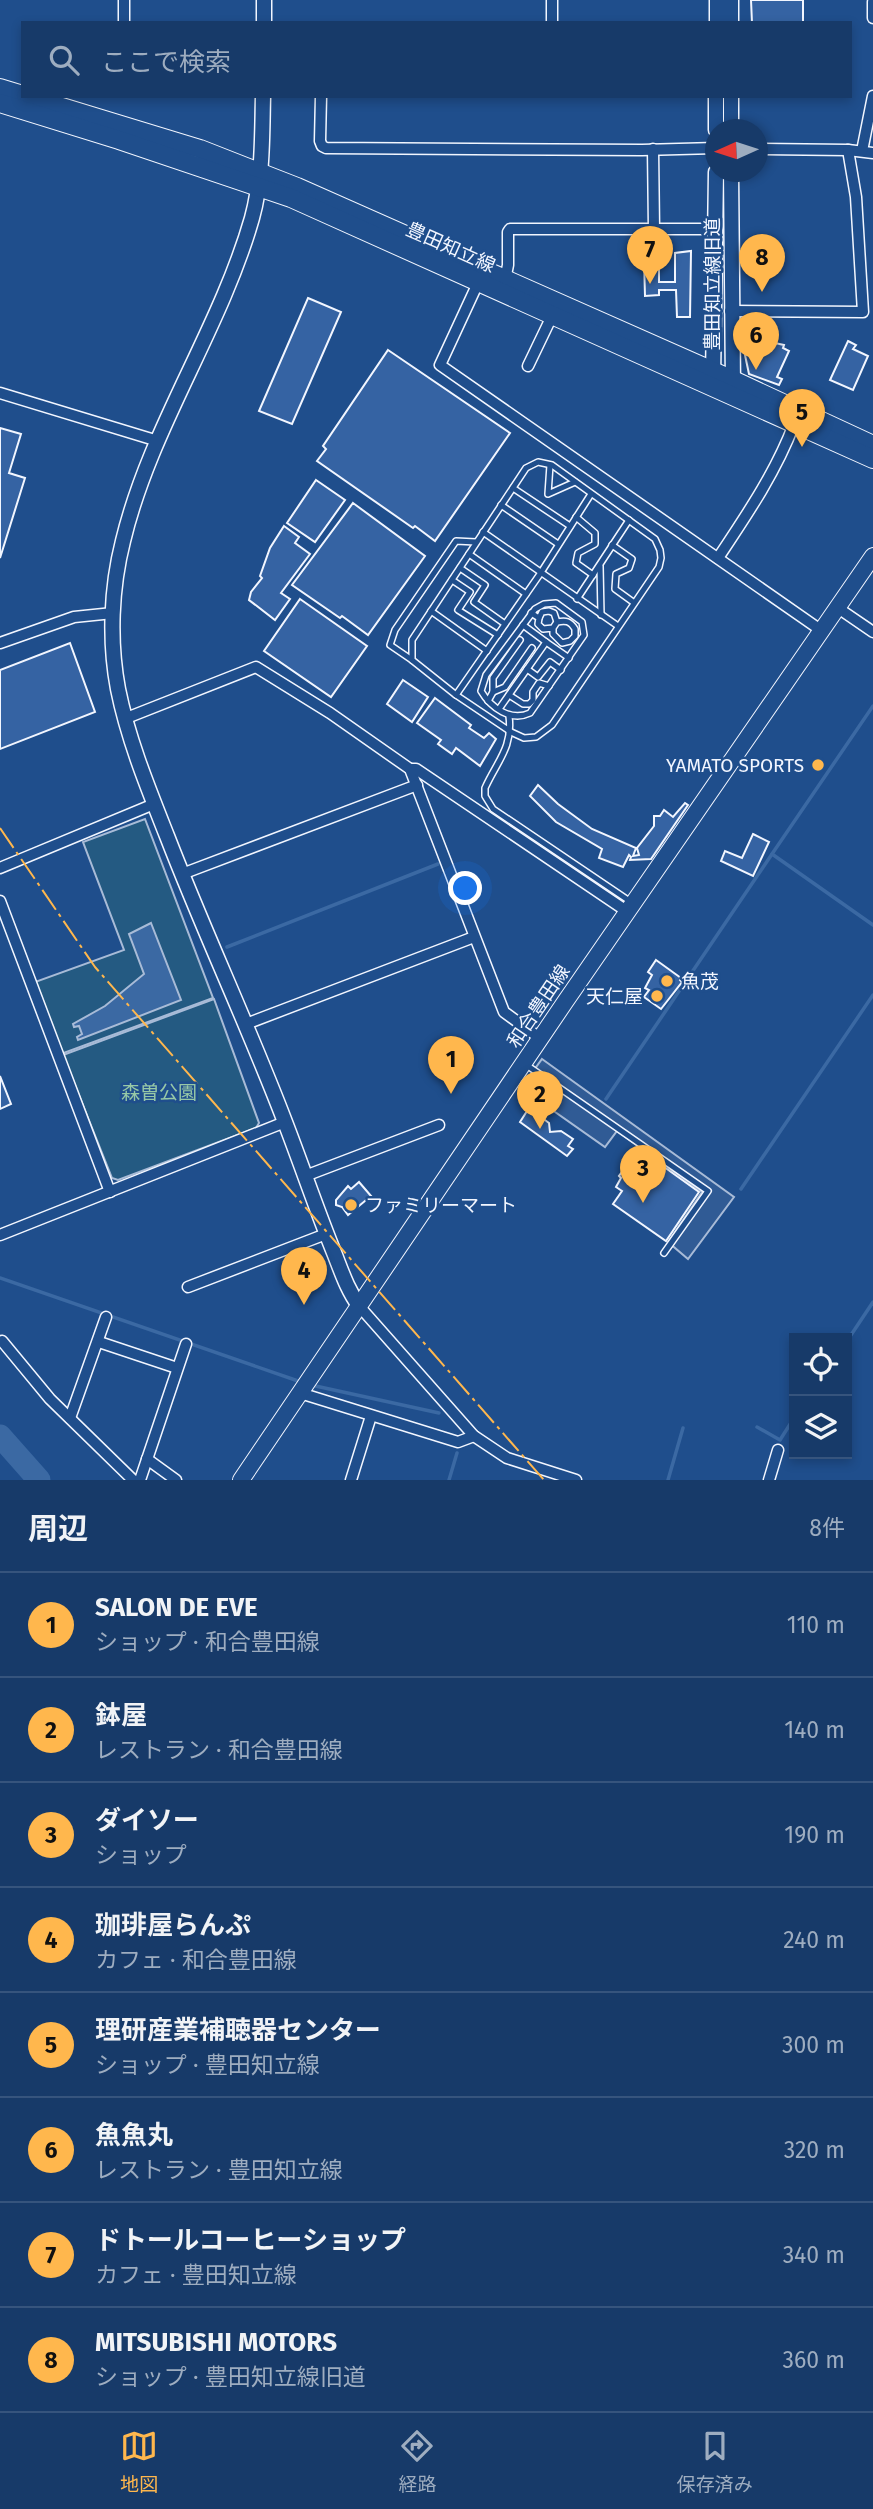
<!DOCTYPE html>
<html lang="ja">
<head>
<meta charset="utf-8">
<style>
	body { margin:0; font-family:"Fira Sans","Noto Sans JP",sans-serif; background:#244571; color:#f1f3f6 }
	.controls { position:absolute; right:21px; bottom:21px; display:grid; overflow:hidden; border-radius:0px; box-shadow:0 4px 10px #0003 }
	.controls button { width:63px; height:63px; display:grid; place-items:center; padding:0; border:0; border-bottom:2px solid #36547d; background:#173a69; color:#f1f3f6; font:35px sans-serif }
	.compass { position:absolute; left:705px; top:119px; width:63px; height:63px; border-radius:50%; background:#173a69; box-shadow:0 4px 10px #0003; rotate:267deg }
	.you { position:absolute; left:466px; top:889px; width:24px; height:24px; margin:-18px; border:5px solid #fff; border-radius:50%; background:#1a73e8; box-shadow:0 0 0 10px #1a73e833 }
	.badge { display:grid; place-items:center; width:46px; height:46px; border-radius:50%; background:#ffb74d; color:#111; font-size:23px; font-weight:700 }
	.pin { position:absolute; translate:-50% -58px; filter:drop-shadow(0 2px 4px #0008) }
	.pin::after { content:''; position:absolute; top:37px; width:24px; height:21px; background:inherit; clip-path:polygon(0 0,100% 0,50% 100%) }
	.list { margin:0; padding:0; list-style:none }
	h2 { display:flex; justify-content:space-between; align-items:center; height:91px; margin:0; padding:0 28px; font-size:30px }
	h2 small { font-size:23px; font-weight:400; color:#9eadc0 }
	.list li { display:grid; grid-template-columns:46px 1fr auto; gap:21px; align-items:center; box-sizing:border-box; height:105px; padding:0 28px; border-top:2px solid #36547d }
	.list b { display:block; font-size:26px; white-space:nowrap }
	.list p { margin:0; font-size:23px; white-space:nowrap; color:#9eadc0 }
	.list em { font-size:23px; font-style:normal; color:#9eadc0 }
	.icon { flex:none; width:38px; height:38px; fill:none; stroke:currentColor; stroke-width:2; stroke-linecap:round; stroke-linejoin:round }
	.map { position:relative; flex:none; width:873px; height:1480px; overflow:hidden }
	.search { position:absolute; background:#173a69; box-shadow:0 4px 10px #0003; left:21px; right:21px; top:21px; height:77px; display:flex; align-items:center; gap:18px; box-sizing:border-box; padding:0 24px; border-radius:0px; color:#9eadc0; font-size:26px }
	.sheet { height:931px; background:#173a69 }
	nav { display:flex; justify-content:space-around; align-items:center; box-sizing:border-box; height:98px; border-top:2px solid #36547d; background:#173a69; font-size:19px; color:#9eadc0 }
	nav a { display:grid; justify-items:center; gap:4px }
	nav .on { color:#ffb74d }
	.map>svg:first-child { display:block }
</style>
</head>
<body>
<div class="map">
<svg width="873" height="1480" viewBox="0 0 873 1480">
	<rect width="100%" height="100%" fill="#1f4e8c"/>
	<!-- green -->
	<g fill="#245a82" stroke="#a8bbd7" stroke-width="2">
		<path d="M145 819 213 998 61 1054 35 982 124 950 83 842Z"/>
		<path d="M214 999 259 1123 256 1128 118 1180 112 1178 63 1055Z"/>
	</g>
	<!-- parking -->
	<path fill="#305b95" stroke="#a8bbd7" stroke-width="2" d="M542 1059 734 1197 688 1259 668 1242 702 1192 617 1131 605 1147 521 1088Z"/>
	<!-- water -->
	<path fill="#3b69a3" stroke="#a8bbd7" stroke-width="2" d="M151 923 181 1000 78 1040 77 1037 82 1034 79 1026 74 1027 73 1024 105 1006 144 974 129 934Z"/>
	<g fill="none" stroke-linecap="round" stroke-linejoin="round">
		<!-- stream -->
		<g stroke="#3b69a3" stroke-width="3.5">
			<path d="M873 706 772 854 873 925"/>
			<path d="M227 947 438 864"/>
			<path d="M606 1099 772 854"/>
			<path d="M741 1189 873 995"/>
			<path d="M0 1278 301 1382"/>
			<path d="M847 1341 873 1302"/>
			<path d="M311 1385 439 1413"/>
			<path d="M757 1427 780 1440 794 1418"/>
			<path d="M449 1480 457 1453"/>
			<path d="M668 1480 683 1428"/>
		</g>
		<!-- river -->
		<path stroke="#3b69a3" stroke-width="23" d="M0 1436 39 1480"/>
	</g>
	<!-- building -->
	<g fill="#3563a3" stroke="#f2f6ff" stroke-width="2">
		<path d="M751 0H803V23H752Z"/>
		<path d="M691 251 690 317H677L676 290H659V295L645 296 644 260 659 259V282H675V253Z"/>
		<path d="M308 298 341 312 292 424 259 411Z"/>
		<path d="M766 341 784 345 783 348 789 351 777 377 782 379 779 385 749 374 745 355 763 347Z"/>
		<path d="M848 341 856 345 853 349 868 356 853 390 830 380Z"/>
		<path d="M388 350 510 433 435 541 415 526 413 528 317 461 326 449 323 446Z"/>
		<path d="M0 428 21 434 9 473 25 478 0 558Z"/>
		<path d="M316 480 345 500 315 542 287 523Z"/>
		<path d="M353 503 425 556 368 635 342 616 340 618 292 585Z"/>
		<path d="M284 526 299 537 295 543 310 554 281 593 290 599 275 620 249 600 251 592 262 578 260 576 270 548Z"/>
		<path d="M300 599 367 646 331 697 264 651Z"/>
		<path d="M70 643 95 712 0 749V670Z"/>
		<path d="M403 680 428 697 412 722 387 704Z"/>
		<path d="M435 698 471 725 469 728 484 738 489 733 496 739 480 766 456 748 452 754 438 744 441 740 417 723Z"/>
		<path d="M538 785 558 804 592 829 636 848 633 856 639 855 637 848 654 826V816H660L664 810 673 817 685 803 688 805 651 859 630 860 631 857 629 855 623 867 599 858 602 849 556 822 530 796Z"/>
		<path d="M753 834 769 842 753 876 721 861 725 851 742 858Z"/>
		<path d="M656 960 681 978 680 980 682 982 661 1009 644 997 649 990 645 988 652 975 648 972Z"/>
		<path d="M0 1076 11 1104 0 1109Z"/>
		<path d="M529 1108 549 1123 550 1132 561 1131 573 1139 568 1146 573 1149 567 1156 520 1122Z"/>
		<path d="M639 1149 699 1192 666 1241 613 1204 622 1191 616 1187 621 1178 619 1176Z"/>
		<path d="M359 1182 371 1196 348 1215 342 1207 336 1205V1200L348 1186 351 1189Z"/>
	</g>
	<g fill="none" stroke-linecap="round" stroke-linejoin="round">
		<defs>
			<g id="service">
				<path d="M538 462 552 465 655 539 660 550 661 558 659 567 552 725 536 737 524 738 511 732 456 695 412 660V640L526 468Z"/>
				<path d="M550 465 548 494 575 482"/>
				<path d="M513 488 570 526"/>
				<path d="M501 505 558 544"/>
				<path d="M576 517 595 533V544L578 553 576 563 593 575"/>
				<path d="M483 532 618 626"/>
				<path d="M612 545 632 559 629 568 616 574 615 589 633 602"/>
				<path d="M469 554 526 594"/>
				<path d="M600 566 601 615"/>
				<path d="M460 568 485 585 474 602 505 624"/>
				<path d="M452 580 470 592 458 610 498 635"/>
				<path d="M577 599 629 520"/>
				<path d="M556 603 582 622 584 635 530 713C511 722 491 708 481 691L486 675 535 609 544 604Z"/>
				<path d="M431 611 487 651"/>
				<path d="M531 613 539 618 538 624 543 629 553 628 557 622C566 620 570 621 575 629V636L570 641 562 643 553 634V628"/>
				<path d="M539 618 542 612 549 611 554 613 557 622"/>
				<path d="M523 625 546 642"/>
				<path d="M412 660 390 645 395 630 456 541 476 542"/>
				<path d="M527 669 538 677 550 662 561 670"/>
				<path d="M493 692 505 687 532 648"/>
				<path d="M456 695 540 574 591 494"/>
				<path d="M509 695 523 704H529L533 700V692L539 683 549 686"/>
				<path d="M488 701 493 692V678L520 640"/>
				<path d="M499 709 546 642 569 658"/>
				<path d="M509 716C513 748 497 761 485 788V796L493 809 631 902"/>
				<path d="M525 1064 708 1191 664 1253"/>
			</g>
			<g id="minor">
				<path d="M124 0V23"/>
				<path d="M873 2V18"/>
				<path d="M552 23V0"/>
				<path d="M321 96 320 141 322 146 326 148 642 150 716 148"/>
				<path d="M653 149 654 230"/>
				<path d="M758 149 848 150 873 153"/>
				<path d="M862 151 873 96"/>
				<path d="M505 280 508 265V232L510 229H702"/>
				<path d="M478 283 440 365 822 631"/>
				<path d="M730 311 863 312 856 197 848 150"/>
				<path d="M528 366 552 316"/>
				<path d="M0 393 158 441"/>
				<path d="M718 558C746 516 776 472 794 424"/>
				<path d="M838 608 873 632"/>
				<path d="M0 643 74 617 113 613"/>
				<path d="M124 719 256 667 330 713 410 769 504 1012 541 1039"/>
				<path d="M410 769H416L628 912"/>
				<path d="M0 868 154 804"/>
				<path d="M182 874 417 785"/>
				<path d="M0 901 110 1192"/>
				<path d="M246 1024 474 937"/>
				<path d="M305 1176 439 1125"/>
				<path d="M0 1235 285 1122"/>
				<path d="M188 1287 326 1234"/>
				<path d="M360 1307 474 1436 507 1458 576 1480"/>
				<path d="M2 1341 50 1399 133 1480"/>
				<path d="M99 1342 177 1368"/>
				<path d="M300 1393 458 1442 474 1436"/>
				<path d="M70 1418 106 1317"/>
				<path d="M147 1459 176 1480"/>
				<path d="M140 1480 186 1344"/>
				<path d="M351 1480 371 1416"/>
				<path d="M769 1480 778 1450"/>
			</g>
			<g id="tertiary">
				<path d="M264 23V0"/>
				<path d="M717 23V0"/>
				<path d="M731 23V0"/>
				<path d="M263 96C262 137 263 178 252 218 220 330 150 428 123 541 111 588 109 641 118 689 128 739 148 788 167 836 204 932 248 1025 285 1122 302 1166 317 1211 335 1255 342 1273 348 1291 360 1307"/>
				<path d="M716 130V96"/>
				<path d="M731 130V96"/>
				<path d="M731 172 733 387"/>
				<path d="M713 379 716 172"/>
			</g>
			<path id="secondary" d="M241 1480 565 1002 873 556"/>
			<g id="primary">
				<path d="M0 88 23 95"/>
				<path d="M26 96 200 149 297 187 733 380 873 445"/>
				<path d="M0 103 119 140 291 198 873 459"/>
			</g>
		</defs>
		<!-- service casing -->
		<use href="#service" stroke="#f2f6ff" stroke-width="8"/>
		<!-- minor casing -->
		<use href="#minor" stroke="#f2f6ff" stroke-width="13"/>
		<!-- tertiary casing -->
		<use href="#tertiary" stroke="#f2f6ff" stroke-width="17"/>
		<!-- secondary casing -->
		<use href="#secondary" stroke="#f2f6ff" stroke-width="18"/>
		<!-- primary casing -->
		<use href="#primary" stroke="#f2f6ff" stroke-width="20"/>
		<!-- service -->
		<use href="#service" stroke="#1f4e8c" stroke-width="5"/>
		<!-- minor -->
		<use href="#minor" stroke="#1f4e8c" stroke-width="10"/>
		<!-- tertiary -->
		<use href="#tertiary" stroke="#1f4e8c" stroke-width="14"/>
		<!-- secondary -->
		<use href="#secondary" stroke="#1f4e8c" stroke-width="16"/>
		<!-- primary -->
		<use href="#primary" stroke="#1f4e8c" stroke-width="18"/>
		<!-- power -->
		<path stroke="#ffb74d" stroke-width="2" stroke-dasharray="24 5 3.5 5" stroke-linecap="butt" d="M0 828 95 967 544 1480"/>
	</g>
	<!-- markers -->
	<g fill="#ffb74d" stroke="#1f4e8c" stroke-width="2.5">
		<circle cx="818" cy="765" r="7"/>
		<circle cx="667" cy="981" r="7"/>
		<circle cx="657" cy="996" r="7"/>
		<circle cx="351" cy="1205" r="7"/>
	</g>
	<g text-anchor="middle" stroke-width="5" stroke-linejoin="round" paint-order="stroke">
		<!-- street labels -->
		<g font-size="19" fill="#f2f6ff" stroke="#1f4e8c">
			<text transform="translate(451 247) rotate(24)" y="7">豊田知立線</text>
			<text transform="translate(712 284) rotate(-90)" y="7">豊田知立線旧道</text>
			<text transform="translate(538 1006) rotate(-56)" y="7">和合豊田線</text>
		</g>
		<!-- poi labels -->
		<g font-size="19" fill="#f2f6ff" stroke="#1f4e8c" text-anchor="end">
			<text x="804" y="772">YAMATO SPORTS</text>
			<text x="681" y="988" text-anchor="start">魚茂</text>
			<text x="643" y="1003">天仁屋</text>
			<text x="365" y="1212" text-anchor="start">ファミリーマート</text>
		</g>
		<!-- park labels -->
		<g font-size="19" fill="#97c8a6" stroke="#1f4e8c">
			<text x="159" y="1099">森曽公園</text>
		</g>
	</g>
</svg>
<div class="controls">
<button><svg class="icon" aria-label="locate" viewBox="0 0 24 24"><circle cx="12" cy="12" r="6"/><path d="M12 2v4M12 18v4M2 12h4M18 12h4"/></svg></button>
<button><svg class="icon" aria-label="layers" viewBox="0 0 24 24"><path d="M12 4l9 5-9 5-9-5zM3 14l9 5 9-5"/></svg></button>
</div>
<svg class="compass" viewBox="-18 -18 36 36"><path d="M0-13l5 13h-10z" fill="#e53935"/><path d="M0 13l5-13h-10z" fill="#9eadc0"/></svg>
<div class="you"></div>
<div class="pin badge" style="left:451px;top:1094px">1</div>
<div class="pin badge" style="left:540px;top:1129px">2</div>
<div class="pin badge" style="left:643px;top:1203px">3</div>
<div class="pin badge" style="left:304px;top:1305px">4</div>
<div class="pin badge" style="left:802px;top:447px">5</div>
<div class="pin badge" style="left:756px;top:370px">6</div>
<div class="pin badge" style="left:650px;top:284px">7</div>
<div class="pin badge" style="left:762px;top:292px">8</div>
<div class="search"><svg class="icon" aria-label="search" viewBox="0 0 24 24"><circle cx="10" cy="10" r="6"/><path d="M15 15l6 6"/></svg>ここで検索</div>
</div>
<section class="sheet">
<h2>周辺<small>8件</small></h2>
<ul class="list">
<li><span class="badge">1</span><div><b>SALON DE EVE</b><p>ショップ · 和合豊田線</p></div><em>110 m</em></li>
<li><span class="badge">2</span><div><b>鉢屋</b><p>レストラン · 和合豊田線</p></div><em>140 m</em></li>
<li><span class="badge">3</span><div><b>ダイソー</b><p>ショップ</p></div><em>190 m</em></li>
<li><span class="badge">4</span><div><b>珈琲屋らんぷ</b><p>カフェ · 和合豊田線</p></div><em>240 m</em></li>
<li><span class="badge">5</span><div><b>理研産業補聴器センター</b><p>ショップ · 豊田知立線</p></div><em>300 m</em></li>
<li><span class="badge">6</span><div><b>魚魚丸</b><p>レストラン · 豊田知立線</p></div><em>320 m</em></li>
<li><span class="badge">7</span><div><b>ドトールコーヒーショップ</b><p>カフェ · 豊田知立線</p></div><em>340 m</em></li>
<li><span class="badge">8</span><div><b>MITSUBISHI MOTORS</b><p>ショップ · 豊田知立線旧道</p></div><em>360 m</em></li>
</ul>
</section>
<nav>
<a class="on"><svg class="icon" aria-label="map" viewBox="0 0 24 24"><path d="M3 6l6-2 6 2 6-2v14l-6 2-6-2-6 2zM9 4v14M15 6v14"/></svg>地図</a>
<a><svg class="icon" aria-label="directions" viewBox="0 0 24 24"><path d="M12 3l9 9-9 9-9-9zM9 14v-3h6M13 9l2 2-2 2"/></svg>経路</a>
<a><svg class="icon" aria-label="saved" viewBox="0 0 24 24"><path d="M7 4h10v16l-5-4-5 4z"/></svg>保存済み</a>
</nav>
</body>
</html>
